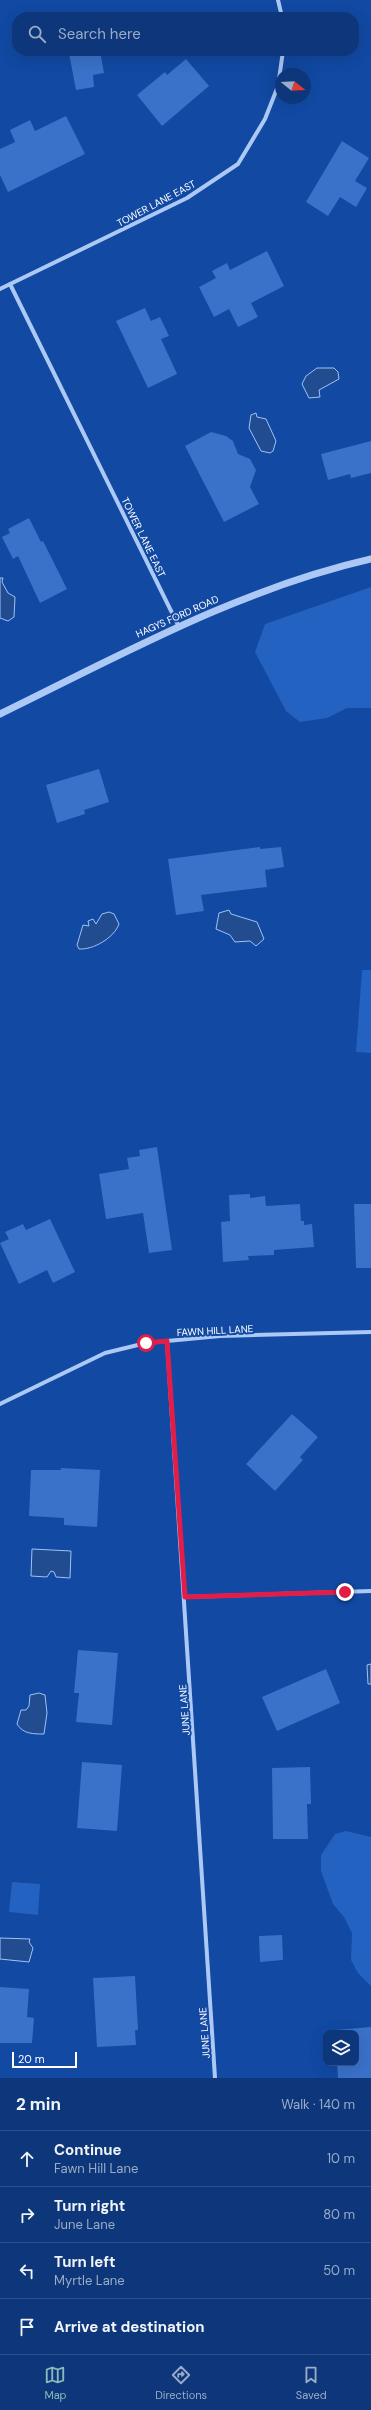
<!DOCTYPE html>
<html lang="en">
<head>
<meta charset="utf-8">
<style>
	body { margin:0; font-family:"DM Sans",sans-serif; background:#163f7f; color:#f1f3f6 }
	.controls { position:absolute; right:12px; bottom:12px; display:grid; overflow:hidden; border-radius:8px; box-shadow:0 4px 16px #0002 }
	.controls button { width:36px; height:36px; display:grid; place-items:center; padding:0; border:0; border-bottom:1px solid #2d518b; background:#0d377a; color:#f1f3f6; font:20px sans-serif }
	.compass { position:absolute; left:275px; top:68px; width:36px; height:36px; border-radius:50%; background:#0d377a; box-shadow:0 4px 16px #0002; rotate:108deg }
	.scale { position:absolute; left:12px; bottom:10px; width:65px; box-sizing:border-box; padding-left:4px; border:2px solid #fff; border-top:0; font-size:11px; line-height:14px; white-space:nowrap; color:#fff; -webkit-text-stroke:3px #1149a3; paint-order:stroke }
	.stop { position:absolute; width:12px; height:12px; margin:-9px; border:3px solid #e11d48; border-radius:50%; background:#fff }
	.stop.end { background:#e11d48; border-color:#fff; box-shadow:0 1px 4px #0008 }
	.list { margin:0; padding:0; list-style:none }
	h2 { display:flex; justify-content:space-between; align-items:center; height:52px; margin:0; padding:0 16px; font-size:17px }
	h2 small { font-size:13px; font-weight:400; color:#9aacc7 }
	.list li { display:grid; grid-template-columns:26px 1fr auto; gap:12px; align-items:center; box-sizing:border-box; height:56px; padding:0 16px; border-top:1px solid #2d518b }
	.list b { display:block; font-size:15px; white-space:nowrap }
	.list p { margin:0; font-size:13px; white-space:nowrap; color:#9aacc7 }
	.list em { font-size:13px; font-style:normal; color:#9aacc7 }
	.icon { flex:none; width:22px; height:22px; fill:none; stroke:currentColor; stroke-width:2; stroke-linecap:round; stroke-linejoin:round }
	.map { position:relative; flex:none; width:371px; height:2078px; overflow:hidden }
	.search { position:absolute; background:#0d377a; box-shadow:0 4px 16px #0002; left:12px; right:12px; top:12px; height:44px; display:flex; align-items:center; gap:10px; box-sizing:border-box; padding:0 14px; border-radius:16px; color:#9aacc7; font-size:15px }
	.sheet { height:276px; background:#0d377a }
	nav { display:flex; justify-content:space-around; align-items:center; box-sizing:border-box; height:56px; border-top:1px solid #2d518b; background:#0d377a; font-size:11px; color:#9aacc7 }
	nav a { display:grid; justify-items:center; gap:2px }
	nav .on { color:#8bbbb9 }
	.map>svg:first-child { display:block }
</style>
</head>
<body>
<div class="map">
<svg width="371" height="2078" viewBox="0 0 371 2078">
	<rect width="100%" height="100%" fill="#1149a3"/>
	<!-- green -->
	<g fill="#2462c1">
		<path d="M371 587V708H347L327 718 300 722 286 711 255 652 265 624Z"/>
		<path d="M362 970H371V1053L356 1052Z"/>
		<path d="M346 1831 371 1837V1986L358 1973 351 1960 352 1933 344 1917 333 1904 321 1871V1855L335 1834Z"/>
		<path d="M12 1882 40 1884 38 1915 9 1912Z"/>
	</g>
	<!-- water -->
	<g fill="#224c90" stroke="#9ec3f9">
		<path d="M317 368H334L338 372 339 379 319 390 320 397 309 398 302 384 306 376Z"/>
		<path d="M256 413 257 417 266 419 276 441 273 451 270 453 261 451 249 428 251 415Z"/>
		<path d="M0 578H3L2 582 8 593 15 597 14 617 8 621 0 618Z"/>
		<path d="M229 910 231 914 257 922 264 939 256 946 250 941 235 942 230 935 216 929 219 913Z"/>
		<path d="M109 912 114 914 119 924C114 938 93 950 79 949L77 945 83 925 89 926 88 921 93 919 96 924 102 914Z"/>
		<path d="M32 1549 71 1551 70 1578 56 1577 54 1572 51 1571 47 1577 31 1576Z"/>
		<path d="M371 1664V1684H368L367 1665Z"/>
		<path d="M39 1693 45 1695 47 1713 44 1734C33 1734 23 1734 17 1724L21 1710H26L29 1706 30 1695Z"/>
		<path d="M0 1938 30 1939 29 1942 33 1948 29 1962 0 1959Z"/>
	</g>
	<!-- building -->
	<g fill="#3a72c9">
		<path d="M84 51H100L104 73 93 75 94 87 76 90 69 53Z"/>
		<path d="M186 59 209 86 162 126 137 95 165 72 167 75Z"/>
		<path d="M66 116 85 154 8 192 0 175V149L15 142 10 130 30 120 35 131Z"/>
		<path d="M342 141 369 158 355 181 367 188 356 207 340 197 328 216 306 202Z"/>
		<path d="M267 251 284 286 251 303 258 317 238 327 229 309 214 317 199 287 216 278 212 271 227 263 230 270Z"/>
		<path d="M145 308 151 321 160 317 169 336 161 339 177 374 148 388 116 321Z"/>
		<path d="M211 432 226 436 233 441 238 454 250 459 256 470 250 487 259 504 224 522 185 446Z"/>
		<path d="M371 441V473L351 478 350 474 328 480 321 454Z"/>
		<path d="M29 518 41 542 43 541 67 589 40 603 18 556 13 559 2 537 10 533 8 529Z"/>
		<path d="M99 769 109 802 84 810 85 814 57 823 46 785Z"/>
		<path d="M260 847V849L281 847 284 867 265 870 267 887 201 895 204 911 176 915 168 859Z"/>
		<path d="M157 1147 172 1250 149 1253 143 1213 106 1219 99 1174 129 1169 127 1158 140 1156 139 1150Z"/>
		<path d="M250 1194V1198L265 1196 266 1206 300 1204 301 1221H304V1225L312 1224 314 1247 274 1250V1255L248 1256 249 1260 223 1262 221 1222 230 1221 229 1195Z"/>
		<path d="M354 1204H371V1268H356Z"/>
		<path d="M50 1219 75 1272 53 1283 47 1270 19 1284 0 1243 9 1239 5 1232 23 1224 26 1230Z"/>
		<path d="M292 1414 318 1437 300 1457 303 1460 275 1491 246 1464Z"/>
		<path d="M61 1468 100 1470 97 1527 64 1525V1518L29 1516 31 1470H61Z"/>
		<path d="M78 1650 118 1653 112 1725 76 1722 79 1693H74Z"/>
		<path d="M326 1669 340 1703 277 1731 262 1697Z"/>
		<path d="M82 1762 122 1765 117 1831 77 1828Z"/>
		<path d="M310 1767 311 1804H307L308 1839H273L272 1768Z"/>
		<path d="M282 1935 283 1960 260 1962 259 1936Z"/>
		<path d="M135 1976 138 2030H135L136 2045 97 2047 93 1978Z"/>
		<path d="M0 1987 29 1989 27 2017 34 2018 32 2043H0Z"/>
		<path d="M371 2027V2078H338L337 2063H356V2033H335V2030Z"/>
	</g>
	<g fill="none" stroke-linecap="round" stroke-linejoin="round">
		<!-- minor -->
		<g stroke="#acc9f6" stroke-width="4">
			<path d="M278 0 282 17"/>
			<path d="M10 284 178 625"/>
			<path d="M0 289 187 198 238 164 265 119 278 86 283 51"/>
			<path d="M167 1341 215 2078"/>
			<path d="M0 1404 105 1353 146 1343 220 1336 371 1332"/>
			<path d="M185 1597 371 1591"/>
		</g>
		<!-- tertiary -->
		<path stroke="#acc9f6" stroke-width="7" d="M0 714C121 655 239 589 371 559"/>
	</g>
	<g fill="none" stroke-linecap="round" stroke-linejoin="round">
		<!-- route -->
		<path stroke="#e11d48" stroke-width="5" d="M146 1343 167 1341 185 1597 345 1592"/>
	</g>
	<g text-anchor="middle" stroke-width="4" stroke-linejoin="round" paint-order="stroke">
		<!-- street labels -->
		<g font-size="10" fill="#fff" stroke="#1149a3">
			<text transform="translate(156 203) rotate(-28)" y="4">TOWER LANE EAST</text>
			<text transform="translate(144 537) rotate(64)" y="4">TOWER LANE EAST</text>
			<text transform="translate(177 616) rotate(-24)" y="4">HAGYS FORD ROAD</text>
			<text transform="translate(215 1330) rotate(-3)" y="4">FAWN HILL LANE</text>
			<text transform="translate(184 1710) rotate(-94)" y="4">JUNE LANE</text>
			<text transform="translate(204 2033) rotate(-94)" y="4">JUNE LANE</text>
		</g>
	</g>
</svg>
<div class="controls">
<button><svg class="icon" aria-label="layers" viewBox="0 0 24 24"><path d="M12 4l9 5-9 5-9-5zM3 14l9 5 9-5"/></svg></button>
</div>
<svg class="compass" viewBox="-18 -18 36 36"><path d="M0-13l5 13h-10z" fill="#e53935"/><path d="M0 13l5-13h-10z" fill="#9aacc7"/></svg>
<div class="scale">20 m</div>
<div class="stop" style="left:146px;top:1343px"></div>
<div class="stop end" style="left:345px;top:1592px"></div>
<div class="search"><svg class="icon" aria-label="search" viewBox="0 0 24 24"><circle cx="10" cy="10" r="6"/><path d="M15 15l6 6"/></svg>Search here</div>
</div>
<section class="sheet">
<h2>2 min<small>Walk · 140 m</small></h2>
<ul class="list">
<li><svg class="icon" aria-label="ahead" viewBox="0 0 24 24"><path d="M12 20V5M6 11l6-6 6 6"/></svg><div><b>Continue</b><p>Fawn Hill Lane</p></div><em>10 m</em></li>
<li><svg class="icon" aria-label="right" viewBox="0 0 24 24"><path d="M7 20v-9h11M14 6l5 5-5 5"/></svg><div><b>Turn right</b><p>June Lane</p></div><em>80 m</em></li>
<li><svg class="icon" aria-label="left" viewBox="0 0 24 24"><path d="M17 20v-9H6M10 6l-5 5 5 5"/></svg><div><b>Turn left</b><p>Myrtle Lane</p></div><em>50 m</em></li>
<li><svg class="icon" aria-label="arrive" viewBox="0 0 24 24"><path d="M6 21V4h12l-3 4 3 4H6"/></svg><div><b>Arrive at destination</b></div></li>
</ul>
</section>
<nav>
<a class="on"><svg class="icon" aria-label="map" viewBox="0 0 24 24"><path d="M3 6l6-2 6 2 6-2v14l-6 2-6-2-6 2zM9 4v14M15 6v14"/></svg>Map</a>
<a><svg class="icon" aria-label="directions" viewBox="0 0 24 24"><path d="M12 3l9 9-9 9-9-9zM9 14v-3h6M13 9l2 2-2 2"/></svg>Directions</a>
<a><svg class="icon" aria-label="saved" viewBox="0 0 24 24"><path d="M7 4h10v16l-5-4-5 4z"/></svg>Saved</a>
</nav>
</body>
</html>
